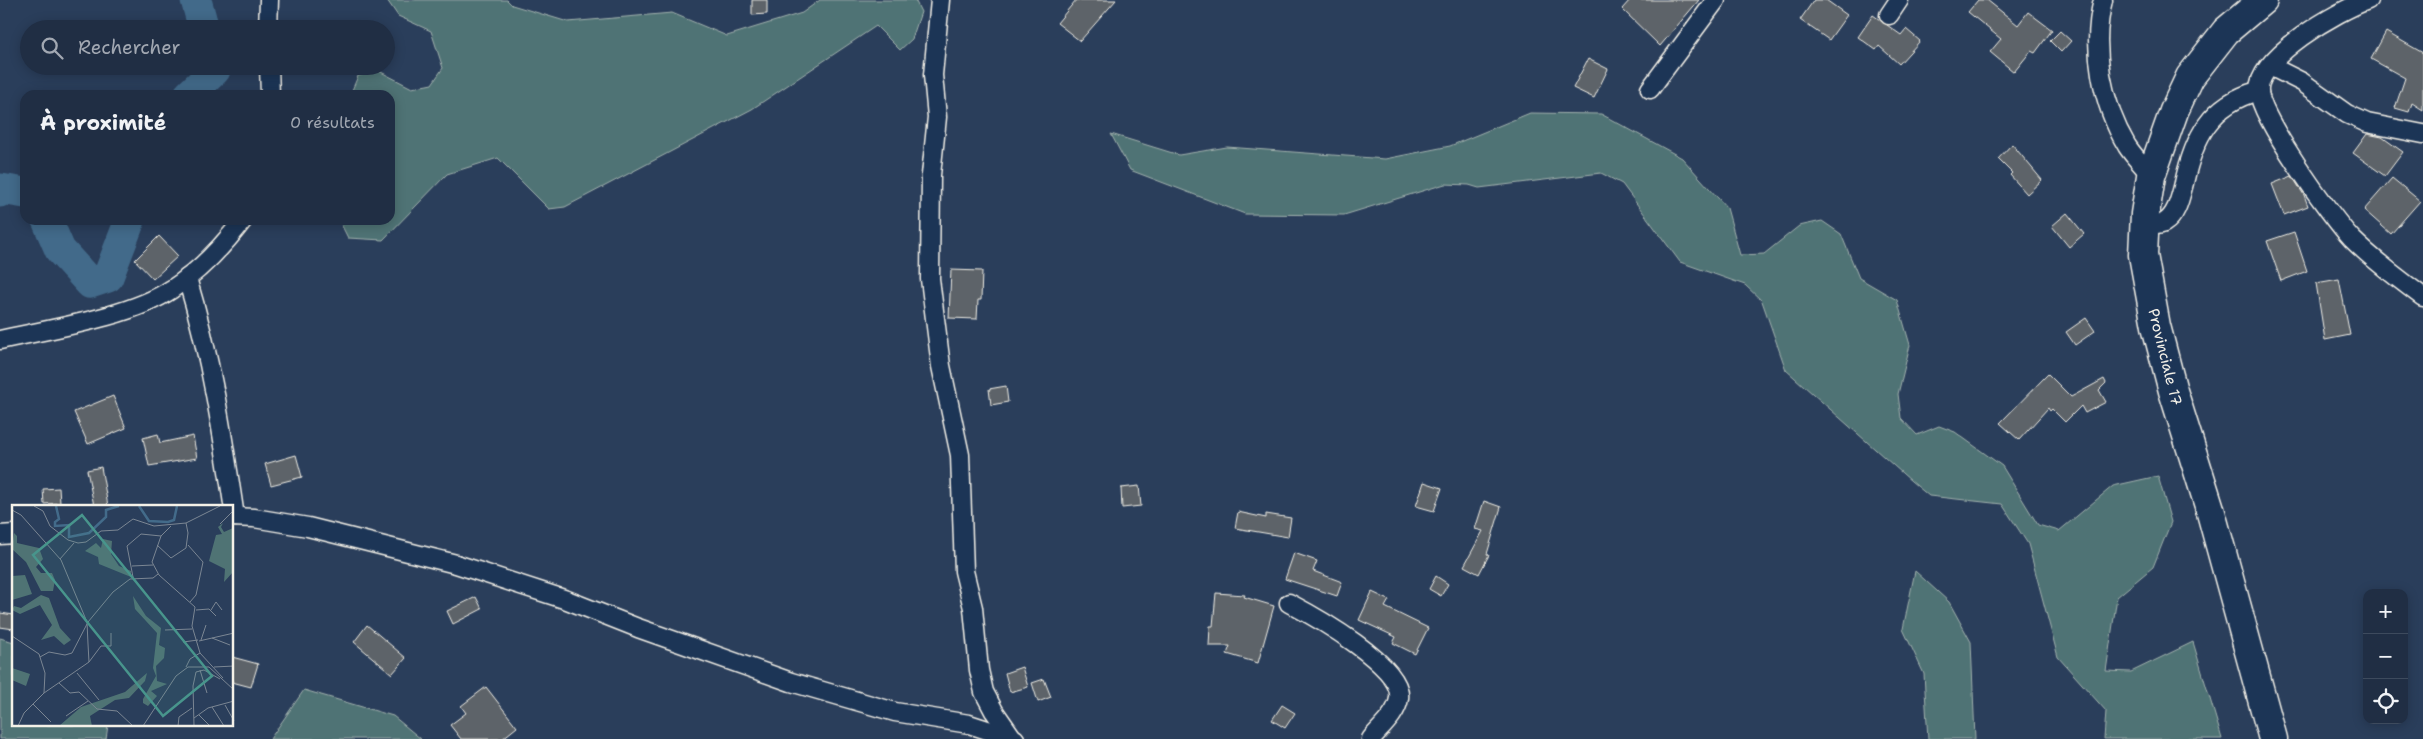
<!DOCTYPE html>
<html lang="fr">
<head>
<meta charset="utf-8">
<style>
	body { margin:0; font-family:"Shantell Sans",sans-serif; background:#28364b; color:#f1f3f6 }
	.controls { position:absolute; right:15px; bottom:15px; display:grid; overflow:hidden; border-radius:10px; box-shadow:0 2px 12px #0003 }
	.controls button { width:45px; height:45px; display:grid; place-items:center; padding:0; border:0; border-bottom:1px solid #3d4a5d; background:#202e44; color:#f1f3f6; font:25px sans-serif }
	.list { margin:0; padding:0; list-style:none }
	h2 { display:flex; justify-content:space-between; align-items:center; height:65px; margin:0; padding:0 20px; font-size:21px }
	h2 small { font-size:16px; font-weight:400; color:#a2a8b2 }
	.icon { flex:none; width:28px; height:28px; fill:none; stroke:currentColor; stroke-width:2; stroke-linecap:round; stroke-linejoin:round }
	.map { position:relative; flex:none; width:2423px; height:739px; overflow:hidden }
	.search { position:absolute; background:#202e44; box-shadow:0 2px 12px #0003; left:20px; top:20px; width:375px; height:55px; display:flex; align-items:center; gap:12px; box-sizing:border-box; padding:0 18px; border-radius:28px; color:#a2a8b2; font-size:19px }
	.panel { position:absolute; background:#202e44; box-shadow:0 2px 12px #0003; left:20px; top:90px; width:375px; height:135px; border-radius:15px }
	.map>svg:first-child { display:block }
</style>
</head>
<body>
<div class="map">
<svg width="2423" height="739" viewBox="0 0 2423 739">
	<rect width="100%" height="100%" fill="#2a3e5b"/>
	<filter id="ink" filterUnits="userSpaceOnUse"><feTurbulence type="fractalNoise" baseFrequency=".02" numOctaves="2"/><feDisplacementMap in="SourceGraphic" scale="10" xChannelSelector="R" yChannelSelector="G"/><feConvolveMatrix kernelMatrix="1 2 1 2 8 2 1 2 1" color-interpolation-filters="sRGB"/></filter>
	<g filter="url(#ink)">
		<!-- green -->
		<g fill="#4f7374" stroke="#a2b2ae">
			<path d="M387 0H507L512 5 568 22 672 13 727 36 802 13 820 0H915L921 12 912 39 900 50 876 26 752 109 565 207 549 209 498 158 447 174 383 240 348 238 339 220H390V95H350L358 76 377 70 412 88 432 84 443 68 431 31 398 16Z"/>
			<path d="M1530 113 1601 114 1682 158 1727 208 1740 255 1764 254 1799 226 1822 221 1841 234 1859 278 1897 300 1910 345 1898 394 1901 418 1917 435 1939 426 1955 432 2002 466 2038 525 2059 531 2113 486 2158 476 2171 522 2153 567 2117 597 2106 671 2131 672 2193 642 2222 739H2104L2106 711 2058 657 2028 544 2002 504 1929 496 1911 481 1786 370 1762 301 1745 285 1680 262 1622 184 1601 173 1479 188 1469 185 1445 184 1344 215 1245 214 1130 170 1111 134 1179 155 1227 147 1385 159 1450 146Z"/>
			<path d="M1915 571 1949 602 1971 642 1975 739H1928L1924 674 1903 629Z"/>
			<path d="M0 638 14 642V725H108L106 739H0Z"/>
			<path d="M304 690 393 716 421 739H270Z"/>
		</g>
		<g fill="none" stroke-linecap="round" stroke-linejoin="round">
			<!-- river -->
			<g stroke="#436b8a" stroke-width="31">
				<path d="M196 0 204 29"/>
				<path d="M189 95 215 70 214 66"/>
				<path d="M0 192 1 189 25 193"/>
				<path d="M47 220 60 250 90 283 108 277 130 220"/>
			</g>
		</g>
		<!-- building -->
		<g fill="#5d6469" stroke="#f4f1e8">
			<path d="M752 0H767V14L752 15Z"/>
			<path d="M1076 0H1116L1080 41 1057 23Z"/>
			<path d="M1630 0H1699L1660 46 1622 9Z"/>
			<path d="M1814 0H1826L1847 15 1829 40 1800 20Z"/>
			<path d="M1978 0H1987L2018 25 2028 12 2052 30 2035 53 2031 51 2014 72 1990 52 2001 39 1968 12Z"/>
			<path d="M1873 15 1901 35 1906 29 1920 41 1899 64 1879 46 1876 50 1858 37Z"/>
			<path d="M2060 31 2071 41 2061 52 2050 41Z"/>
			<path d="M2386 32 2423 53V110L2412 103 2409 112 2395 108 2405 78 2371 59Z"/>
			<path d="M1588 59 1608 69 1594 98 1573 88Z"/>
			<path d="M2367 134 2382 137 2403 152 2385 176 2353 153Z"/>
			<path d="M2012 144 2042 180 2027 194 2010 175 2012 173 1998 159Z"/>
			<path d="M2292 176 2304 195 2308 206 2284 215 2272 184Z"/>
			<path d="M2392 178 2420 201 2391 234 2364 210Z"/>
			<path d="M2067 213 2084 234 2069 247 2052 226Z"/>
			<path d="M2294 232 2307 271 2281 281 2267 241Z"/>
			<path d="M159 236 178 256 153 279 135 260Z"/>
			<path d="M951 270 982 271 981 300H978L977 319 949 318Z"/>
			<path d="M2339 279 2350 335 2325 340 2316 283Z"/>
			<path d="M2086 318 2095 331 2075 345 2066 332Z"/>
			<path d="M2048 374 2071 397 2104 379 2106 383 2099 390 2106 402 2085 413 2081 406 2065 422 2052 409 2050 411 2048 408 2019 440 2000 423Z"/>
			<path d="M1006 386 1008 402 991 405 989 389Z"/>
			<path d="M113 396 126 428 88 444 74 412Z"/>
			<path d="M158 434 160 443 193 436 197 458 149 466 143 438Z"/>
			<path d="M296 455 302 477 271 485 265 464Z"/>
			<path d="M101 467 108 506H94L87 470Z"/>
			<path d="M1424 482 1442 488 1434 511 1416 506Z"/>
			<path d="M1139 486 1141 506 1122 508 1121 488Z"/>
			<path d="M59 488 60 503 44 504 43 489Z"/>
			<path d="M1484 501 1501 507 1487 554 1489 555 1479 574 1464 566 1483 531 1475 529Z"/>
			<path d="M1238 512 1266 518V514L1291 518 1288 537 1235 528Z"/>
			<path d="M1294 553 1317 561 1313 571 1342 582 1337 596 1285 579Z"/>
			<path d="M1436 576 1448 584 1441 596 1429 589Z"/>
			<path d="M1372 592 1389 600 1385 607 1428 628 1415 654 1393 643 1396 637 1359 620Z"/>
			<path d="M1216 593 1245 595 1244 597 1274 606 1258 663 1227 654 1230 646H1209L1210 626H1213Z"/>
			<path d="M476 597 482 609 453 624 447 611Z"/>
			<path d="M0 613 14 615V629L0 627Z"/>
			<path d="M367 625 406 658 392 674 354 642Z"/>
			<path d="M232 657 258 664 251 687 232 682Z"/>
			<path d="M1022 667 1028 687 1010 692 1005 673Z"/>
			<path d="M1044 679 1051 697 1038 702 1032 683Z"/>
			<path d="M486 687 517 727 502 739H461L450 725 466 713 461 706Z"/>
			<path d="M1282 705 1295 713 1285 728 1272 720Z"/>
		</g>
		<g fill="none" stroke-linecap="round" stroke-linejoin="round">
			<defs>
				<g id="minor">
					<path d="M940 0 933 75 937 117 931 175 930 279 941 366 960 455 964 571 973 608 979 670 984 692 994 711 1012 737"/>
					<path d="M2103 0C2091 48 2102 104 2127 146 2134 157 2144 166 2151 176"/>
					<path d="M2368 0C2339 10 2256 57 2259 92 2261 119 2332 218 2352 239 2374 261 2399 279 2423 297"/>
					<path d="M1889 15 1899 0"/>
					<path d="M268 29 269 0"/>
					<path d="M269 66 270 95"/>
					<path d="M2270 66 2302 82 2347 114 2367 123 2423 134"/>
					<path d="M1650 89 1716 0"/>
					<path d="M2145 226C2151 225 2159 226 2164 223 2177 215 2180 198 2184 183 2194 138 2210 104 2258 91"/>
					<path d="M187 278C211 357 223 436 235 517"/>
					<path d="M0 340C49 329 131 317 172 289 200 271 223 246 243 220"/>
					<path d="M232 517 254 518 308 527 456 564 567 600 638 628 791 682 895 712 969 724 1015 739"/>
					<path d="M0 535 14 534"/>
					<path d="M1289 603C1314 616 1404 666 1399 698 1397 714 1381 727 1371 739"/>
				</g>
				<path id="primary" d="M2263 0 2226 31 2190 77 2174 111 2151 176 2145 214 2143 255 2156 326 2173 391 2210 509 2273 739"/>
			</defs>
			<!-- minor casing -->
			<use href="#minor" stroke="#f4f1e8" stroke-width="21"/>
			<!-- primary casing -->
			<use href="#primary" stroke="#f4f1e8" stroke-width="31"/>
			<!-- minor -->
			<use href="#minor" stroke="#1d3557" stroke-width="18"/>
			<!-- primary -->
			<use href="#primary" stroke="#1d3557" stroke-width="28"/>
		</g>
	</g>
	<g text-anchor="middle" stroke-width="5" stroke-linejoin="round" paint-order="stroke">
		<!-- street labels -->
		<g font-size="15" fill="#f4f1e8" stroke="#1d3557">
			<text transform="translate(2165 357) rotate(76)" y="5">Provinciale 17</text>
		</g>
	</g>
	<!-- overview -->
	<g transform="translate(12 505)">
		<rect width="221" height="221" fill="#2a3e5b"/>
		<path d="M211 18 209 22 212 27 221 23V67L212 77 213 64 197 56 204 30 210 29 206 22ZM2 28 5 31V38L27 43 31 54 24 62 29 68H40L43 75 41 86H29L14 57 0 44ZM91 34 100 36 99 49 107 61 119 66V72L87 59 86 52 73 46 84 38 89 43ZM13 70 20 89 0 95V71ZM29 90 37 93 48 123 59 135 52 140 42 131 29 135 40 120 28 100 8 109 0 105 2 101 9 103ZM121 91 134 111 149 123 147 140 153 143 152 153 144 161 145 176 155 179 139 186 145 191 136 201 131 198V194L144 171 141 163 145 128 123 104ZM0 163 18 169 14 181 0 175ZM135 168 133 176 117 193 103 195 78 211 80 221H47L69 202 113 187Z" fill="#4f7374"/>
		<path fill="none" stroke="#436b8a" stroke-width="2.5" d="M44 1 47 14 43 17V21L57 20V32L77 28 94 12V5L107 1M127 1 137 16 156 17 162 15 165 1"/>
		<path fill="none" stroke="#7b8693" stroke-width="1" d="M22 1 31 6 38 21 56 35 66 38 74 37 89 26 106 25 121 14 142 21 174 18 208 1M0 5 9 10 49 55 75 117 76 139 77 157 32 188 12 208 6 221M208 19 222 5M159 21 149 31 140 57 147 70 183 102 180 121 188 148 211 173M145 40 159 53 174 43 176 28 174 18M176 40 191 57 184 90 178 97M48 54 62 38M120 61 141 60M121 72 115 41 129 29 149 31M184 105 197 104 204 111M199 105 204 97 210 105M76 117 101 87 118 74 141 73 146 69M153 125 180 124M0 131 27 149 33 168 32 188M200 133 218 140M189 135 194 120M187 136 222 128M171 137 186 135M28 152 37 147 53 150 60 148 75 119M77 157 89 141H99V128M174 162 178 154 188 148M202 162 222 161M188 165 195 188M65 168 87 195M47 178 58 188 67 187 85 204 105 206 121 221M21 199 39 217M213 200 222 216M200 202 212 221M187 210 198 221M54 211 76 196M182 213 196 203 222 196M131 221 164 171 176 162H197L222 185M166 221 167 212 180 203M182 221 181 181 184 167 192 165 208 174"/>
		<path fill="#48958c" fill-opacity="0.15" stroke="#48958c" stroke-width="2.5" d="M70 10 200 171 151 211 21 50Z"/>
		<rect width="221" height="221" fill="none" stroke="#f4f1e8" stroke-width="2.5"/>
	</g>
</svg>
<div class="controls">
<button>+</button>
<button>−</button>
<button><svg class="icon" aria-label="locate" viewBox="0 0 24 24"><circle cx="12" cy="12" r="6"/><path d="M12 2v4M12 18v4M2 12h4M18 12h4"/></svg></button>
</div>
<div class="search"><svg class="icon" aria-label="search" viewBox="0 0 24 24"><circle cx="10" cy="10" r="6"/><path d="M15 15l6 6"/></svg>Rechercher</div>
<section class="panel">
<h2>À proximité<small>0 résultats</small></h2>
<ul class="list">
</ul>
</section>
</div>
</body>
</html>
